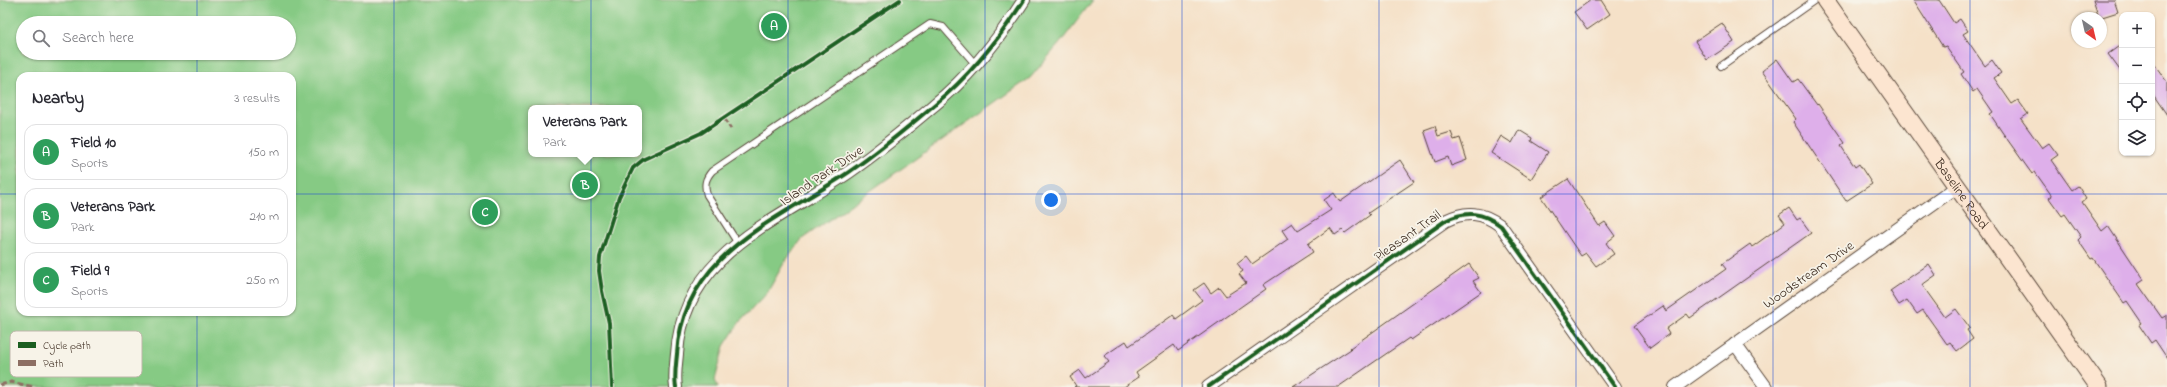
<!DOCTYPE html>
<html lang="en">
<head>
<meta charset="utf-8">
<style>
	body { margin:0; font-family:"Indie Flower",sans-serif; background:#f7f7f7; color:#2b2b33 }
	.controls { position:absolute; right:12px; top:12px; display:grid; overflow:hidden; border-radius:8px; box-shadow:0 1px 3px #0004 }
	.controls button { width:36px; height:36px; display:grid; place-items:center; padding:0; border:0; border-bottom:1px solid #e1e1e2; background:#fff; color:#2b2b33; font:20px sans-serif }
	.compass { position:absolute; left:2071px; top:12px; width:36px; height:36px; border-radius:50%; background:#fff; box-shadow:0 1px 3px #0004; rotate:146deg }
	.you { position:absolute; left:1051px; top:200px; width:14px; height:14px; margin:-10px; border:3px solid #fff; border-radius:50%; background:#1a73e8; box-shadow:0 0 0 6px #1a73e833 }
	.badge { display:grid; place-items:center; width:26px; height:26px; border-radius:50%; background:#7c3aed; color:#fff; font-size:13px; font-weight:700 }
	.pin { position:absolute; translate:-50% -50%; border:2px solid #fff; box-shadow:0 1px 4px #0006 }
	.popup { position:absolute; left:528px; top:105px; width:114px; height:52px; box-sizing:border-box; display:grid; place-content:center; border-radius:8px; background:#fff; filter:drop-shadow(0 1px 3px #0005); font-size:13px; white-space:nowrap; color:#7c7c81 }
	.popup b { font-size:15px; color:#2b2b33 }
	.popup::after { content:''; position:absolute; left:50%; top:100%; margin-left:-8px; border:8px solid transparent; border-top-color:#fff }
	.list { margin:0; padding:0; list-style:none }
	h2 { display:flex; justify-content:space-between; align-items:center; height:52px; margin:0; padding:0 16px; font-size:17px }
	h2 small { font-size:13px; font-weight:400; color:#7c7c81 }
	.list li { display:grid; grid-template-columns:26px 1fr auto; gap:12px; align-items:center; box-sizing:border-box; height:56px; margin:0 8px 8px; padding:0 8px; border:1px solid #e1e1e2; border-radius:12px }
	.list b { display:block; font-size:15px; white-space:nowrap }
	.list p { margin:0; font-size:13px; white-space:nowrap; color:#7c7c81 }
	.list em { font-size:13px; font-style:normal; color:#7c7c81 }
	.icon { flex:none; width:22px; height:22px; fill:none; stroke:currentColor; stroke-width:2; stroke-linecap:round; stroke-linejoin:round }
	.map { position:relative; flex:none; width:2167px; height:387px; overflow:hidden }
	.search { position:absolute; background:#fff; box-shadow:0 1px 3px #0004; left:16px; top:16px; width:280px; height:44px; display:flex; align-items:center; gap:10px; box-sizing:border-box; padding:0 14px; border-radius:22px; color:#7c7c81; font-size:15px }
	.panel { position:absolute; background:#fff; box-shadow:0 1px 3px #0004; left:16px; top:72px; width:280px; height:244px; border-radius:12px }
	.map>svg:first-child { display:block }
</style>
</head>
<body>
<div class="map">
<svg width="2167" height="387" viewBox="0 0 2167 387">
	<rect width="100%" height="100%" fill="#f7f3e8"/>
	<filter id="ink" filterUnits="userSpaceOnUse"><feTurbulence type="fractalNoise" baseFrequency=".025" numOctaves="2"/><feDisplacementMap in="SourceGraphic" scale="8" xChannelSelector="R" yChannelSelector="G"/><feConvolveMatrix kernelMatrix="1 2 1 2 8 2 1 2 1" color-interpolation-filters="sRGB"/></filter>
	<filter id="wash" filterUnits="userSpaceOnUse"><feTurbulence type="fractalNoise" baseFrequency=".012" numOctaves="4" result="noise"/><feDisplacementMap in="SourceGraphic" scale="16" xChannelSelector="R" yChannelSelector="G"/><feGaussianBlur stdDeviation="0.9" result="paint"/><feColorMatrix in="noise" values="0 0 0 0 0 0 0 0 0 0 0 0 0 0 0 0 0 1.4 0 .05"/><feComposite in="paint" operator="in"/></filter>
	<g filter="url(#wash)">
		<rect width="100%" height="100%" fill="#f5e1c8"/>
		<!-- green -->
		<path fill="#86ca84" stroke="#607a51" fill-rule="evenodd" d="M0 0H1093L1060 43 1030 78 802 239 784 263 767 293 739 323 724 346 715 380 718 387H0ZM23 23H289V53H23ZM20 76H292V312H20ZM531 108H639V154H531Z"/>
		<g id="blocks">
			<!-- building -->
			<g fill="#deafea">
				<path d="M1591 0H1601L1610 14 1587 30 1574 12Z"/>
				<path d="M1913 0H1939L1954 23 1960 19 1968 31 1963 34 1985 66 1992 60 2001 73 1994 78 2012 104 2018 100 2028 114 2021 119 2042 148 2049 143 2058 155 2051 160 2072 190 2078 186 2086 199 2082 202 2102 231 2108 226 2144 280 2138 284 2162 318 2167 315V358L2155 340 2151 343 2139 325 2142 323 2127 301 2124 303 2093 258 2091 259 2078 240 2081 237 2065 214 2062 216 2049 198 2052 196 2035 172 2032 174 2002 132 1990 114 1993 112 1977 89 1973 92 1961 74 1964 72 1946 46 1943 47Z"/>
				<path d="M2093 0H2114L2118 12 2099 18Z"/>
				<path d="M1722 23 1734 42 1707 60 1695 41Z"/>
				<path d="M2122 44V73L2108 54Z"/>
				<path d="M1777 59 1793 82 1798 79 1817 105 1818 104 1845 143 1841 146 1855 167 1859 164 1872 184 1846 201 1793 122 1796 119 1762 71Z"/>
				<path d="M2152 61 2167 82V115L2152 93Z"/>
				<path d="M1435 126 1438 136 1451 132 1454 140 1460 138 1467 160 1451 166 1448 157 1435 162 1424 130Z"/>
				<path d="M1519 130 1532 138 1531 141 1548 152 1531 179 1491 153 1501 136 1512 143Z"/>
				<path d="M1400 160 1414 182 1368 213 1370 215 1345 233 1342 230 1335 235 1330 228 1308 244 1313 252 1263 285 1266 289 1178 351 1174 345 1136 372 1139 377 1124 387H1074L1076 386 1070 377 1080 370 1086 378 1109 362 1104 356 1126 341 1129 346 1173 315 1176 319 1202 300 1194 290 1204 283 1211 293 1219 287 1226 296 1246 283 1239 274 1243 271 1237 263 1246 256 1252 264 1288 239 1282 230 1292 223 1298 231 1331 210 1324 200 1334 193 1340 202Z"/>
				<path d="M1568 179 1599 226 1605 222 1615 236 1606 243 1614 254 1596 266 1586 253 1581 256 1541 197Z"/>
				<path d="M1789 208 1797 220 1800 218 1811 233 1690 318 1687 314 1666 329 1669 334 1650 348 1634 326 1663 306 1666 311 1726 269 1722 264 1750 244 1752 247 1785 223 1779 215Z"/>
				<path d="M1469 264 1479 278 1473 281 1481 292 1411 340 1409 338 1338 387H1293L1351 349 1350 348Z"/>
				<path d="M1929 264 1936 275 1922 285 1945 317 1956 309 1970 328 1967 330 1973 339 1957 351 1950 342 1947 344 1923 310 1917 314 1907 300 1899 305 1890 291Z"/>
			</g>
		</g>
	</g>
	<g filter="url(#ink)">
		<use href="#blocks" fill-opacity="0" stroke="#574538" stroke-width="1"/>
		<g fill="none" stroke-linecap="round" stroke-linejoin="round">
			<defs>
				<g id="lane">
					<path d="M1721 66 1815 0"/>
					<path d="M737 242 707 195C704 185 705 179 712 171L930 24 943 27 976 65"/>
				</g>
				<g id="street">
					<path d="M1735 344 1766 387"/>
					<path d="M676 387C674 377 676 365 677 354 683 253 777 221 849 172 878 152 907 128 934 105 970 76 999 39 1024 0"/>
					<path d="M1208 387 1445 221C1466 210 1483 212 1501 226L1615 387"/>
					<path d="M1675 387 1958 186"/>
				</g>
				<g id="secondary">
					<path id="s1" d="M1825 0 2099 387"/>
				</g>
			</defs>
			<!-- lane casing -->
			<use href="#lane" stroke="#574538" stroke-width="8"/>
			<!-- street casing -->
			<use href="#street" stroke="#574538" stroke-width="14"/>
			<!-- secondary casing -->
			<use href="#secondary" stroke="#574538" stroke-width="19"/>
			<!-- lane -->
			<use href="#lane" stroke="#fff" stroke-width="6"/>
			<!-- street -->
			<use href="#street" stroke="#fff" stroke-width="12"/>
			<!-- secondary -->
			<use href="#secondary" stroke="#fce5d0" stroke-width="17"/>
			<!-- quiet -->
			<g stroke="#8d6e63" stroke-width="3" stroke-dasharray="6 3" stroke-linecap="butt">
				<path d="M724 118 731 129"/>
				<path d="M0 385 11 382 34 387"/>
			</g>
			<defs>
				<g id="cycleway">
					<path d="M612 387 609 323 602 291 599 271 600 257 619 197 633 168 644 159 701 133 900 0"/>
					<path d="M676 387C674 377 676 365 677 354 683 253 777 221 849 172 878 152 907 128 934 105 970 76 999 39 1024 0"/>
					<path d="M1208 387 1445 221C1466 210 1483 212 1501 226L1615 387"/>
				</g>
			</defs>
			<!-- cycleway casing -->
			<use href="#cycleway" stroke="#f7f3e8" stroke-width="6"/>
			<!-- cycleway -->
			<use href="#cycleway" stroke="#1b5e20" stroke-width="4"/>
		</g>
	</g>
	<!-- grid -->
	<path fill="none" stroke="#1d4ed8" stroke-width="1" stroke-opacity="0.55" d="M197 0V23M394 0V387M591 0V387M788 0V387M985 0V387M1182 0V387M1379 0V387M1576 0V387M1773 0V387M1970 0V387M197 53V76M0 194H20M292 194H2167M197 312V387"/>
	<g text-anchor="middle" stroke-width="3.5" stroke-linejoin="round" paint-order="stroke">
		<!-- street labels -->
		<g font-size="14" fill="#3b2a1e" stroke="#f7f3e8">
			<text transform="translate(821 175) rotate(-34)" y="5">Island Park Drive</text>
			<text dy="5" stroke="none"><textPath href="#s1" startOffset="237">Baseline Road</textPath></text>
			<text transform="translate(1407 235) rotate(-35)" y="5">Pleasant Trail</text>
			<text transform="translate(1808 274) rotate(-35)" y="5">Woodstream Drive</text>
		</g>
	</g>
	<!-- legend -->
	<rect x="10" y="331" width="132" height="46" rx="6" fill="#f7f3e8" stroke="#bfb7ab" stroke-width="1"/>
	<rect x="18" y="342" width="18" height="6" fill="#1b5e20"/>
	<rect x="18" y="360" width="18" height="6" fill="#8d6e63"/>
	<g font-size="11" fill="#3b2a1e">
		<text x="43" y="349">Cycle path</text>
		<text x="43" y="367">Path</text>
	</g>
</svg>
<div class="controls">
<button>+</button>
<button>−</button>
<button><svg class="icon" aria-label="locate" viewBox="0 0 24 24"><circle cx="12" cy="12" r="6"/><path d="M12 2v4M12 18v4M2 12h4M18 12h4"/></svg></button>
<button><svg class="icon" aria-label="layers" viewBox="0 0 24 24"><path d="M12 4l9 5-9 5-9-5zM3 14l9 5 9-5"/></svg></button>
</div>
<svg class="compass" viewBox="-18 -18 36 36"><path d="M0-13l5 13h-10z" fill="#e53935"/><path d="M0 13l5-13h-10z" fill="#7c7c81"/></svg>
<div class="you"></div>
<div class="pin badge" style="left:774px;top:26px;background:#2e9e5b">A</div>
<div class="pin badge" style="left:585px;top:185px;background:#2e9e5b">B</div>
<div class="popup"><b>Veterans Park</b>Park</div>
<div class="pin badge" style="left:485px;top:212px;background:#2e9e5b">C</div>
<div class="search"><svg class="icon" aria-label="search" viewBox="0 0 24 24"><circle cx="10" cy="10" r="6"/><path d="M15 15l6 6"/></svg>Search here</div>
<section class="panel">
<h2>Nearby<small>3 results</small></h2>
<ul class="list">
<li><span class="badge" style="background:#2e9e5b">A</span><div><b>Field 10</b><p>Sports</p></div><em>150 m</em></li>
<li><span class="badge" style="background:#2e9e5b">B</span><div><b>Veterans Park</b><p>Park</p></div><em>210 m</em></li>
<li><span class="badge" style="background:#2e9e5b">C</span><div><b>Field 9</b><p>Sports</p></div><em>250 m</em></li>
</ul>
</section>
</div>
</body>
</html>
